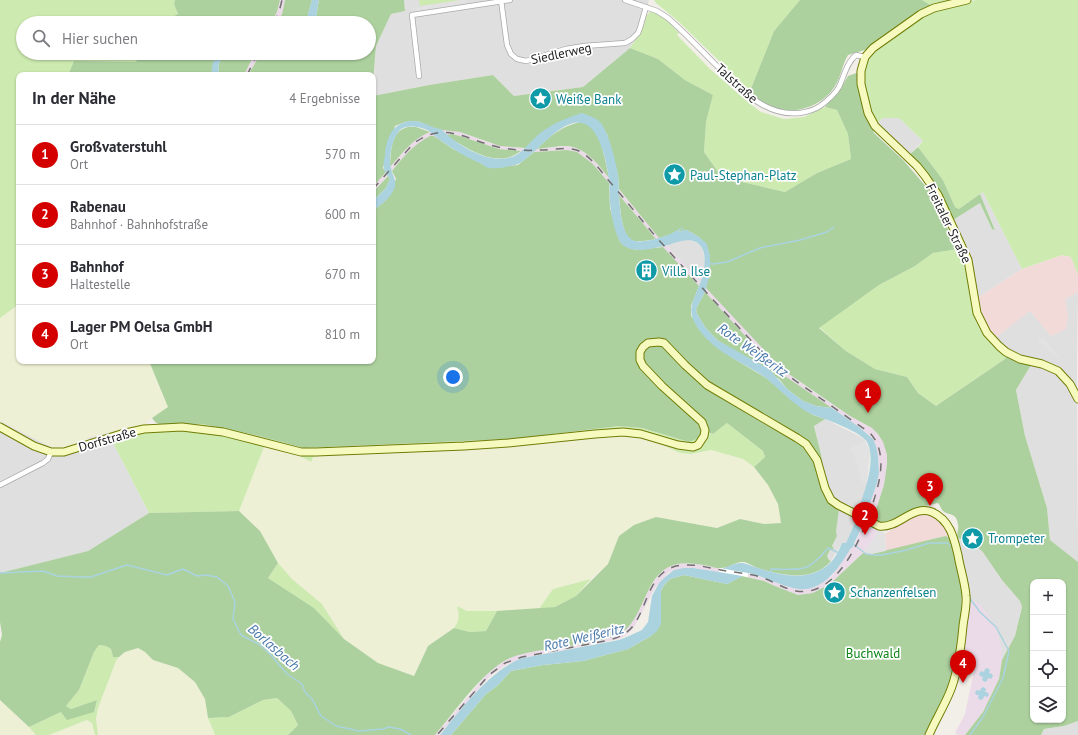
<!DOCTYPE html>
<html lang="de">
<head>
<meta charset="utf-8">
<style>
	body { margin:0; font-family:"PT Sans",sans-serif; background:#f7f7f7; color:#2b2b33 }
	.controls { position:absolute; right:12px; bottom:12px; display:grid; overflow:hidden; border-radius:8px; box-shadow:0 1px 3px #0004 }
	.controls button { width:36px; height:36px; display:grid; place-items:center; padding:0; border:0; border-bottom:1px solid #e1e1e2; background:#fff; color:#2b2b33; font:20px sans-serif }
	.you { position:absolute; left:453px; top:377px; width:14px; height:14px; margin:-10px; border:3px solid #fff; border-radius:50%; background:#1a73e8; box-shadow:0 0 0 6px #1a73e833 }
	.badge { display:grid; place-items:center; width:26px; height:26px; border-radius:50%; background:#d40000; color:#fff; font-size:13px; font-weight:700 }
	.pin { position:absolute; translate:-50% -33px; filter:drop-shadow(0 1px 2px #0008) }
	.pin::after { content:''; position:absolute; top:21px; width:14px; height:12px; background:inherit; clip-path:polygon(0 0,100% 0,50% 100%) }
	.list { margin:0; padding:0; list-style:none }
	h2 { display:flex; justify-content:space-between; align-items:center; height:52px; margin:0; padding:0 16px; font-size:17px }
	h2 small { font-size:13px; font-weight:400; color:#7c7c81 }
	.list li { display:grid; grid-template-columns:26px 1fr auto; gap:12px; align-items:center; box-sizing:border-box; height:60px; padding:0 16px; border-top:1px solid #e1e1e2 }
	.list b { display:block; font-size:15px; white-space:nowrap }
	.list p { margin:0; font-size:13px; white-space:nowrap; color:#7c7c81 }
	.list em { font-size:13px; font-style:normal; color:#7c7c81 }
	.icon { flex:none; width:22px; height:22px; fill:none; stroke:currentColor; stroke-width:2; stroke-linecap:round; stroke-linejoin:round }
	.map { position:relative; flex:none; width:1078px; height:735px; overflow:hidden }
	.search { position:absolute; background:#fff; box-shadow:0 1px 3px #0004; left:16px; top:16px; width:360px; height:44px; display:flex; align-items:center; gap:10px; box-sizing:border-box; padding:0 14px; border-radius:22px; color:#7c7c81; font-size:15px }
	.panel { position:absolute; background:#fff; box-shadow:0 1px 3px #0004; left:16px; top:72px; width:360px; height:292px; border-radius:8px }
	.map>svg:first-child { display:block }
</style>
</head>
<body>
<div class="map">
<svg width="1078" height="735" viewBox="0 0 1078 735">
	<rect width="100%" height="100%" fill="#f2efe9"/>
	<!-- residential -->
	<g fill="#e0dfdf">
		<path d="M404 0H649L642 30 630 48 583 87 514 96 493 75 429 85 373 96 376 46 391 14 405 11Z"/>
		<path d="M883 118H899L923 141 909 155 876 124Z"/>
		<path d="M983 192 1022 269 976 299 953 220 980 203 992 229H995L980 194Z"/>
		<path d="M682 240H690L697 243 703 250 705 261 703 277 701 283 666 245Z"/>
		<path d="M1078 292 1077 368 1078 562 1050 540 1047 508 1025 436 1016 390 1031 365 1032 359 1010 351 1003 346 995 338 1030 310 1051 336 1068 316 1064 299Z"/>
		<path d="M825 419 861 437 865 440 867 484 855 522 846 543H842L831 561 829 560 827 556 830 550 834 549 832 546 837 536 836 534 837 521 828 501 821 454 814 425Z"/>
		<path d="M0 421 53 448H63L88 441 87 438 108 433 149 513 88 551 0 573Z"/>
		<path d="M958 538 969 541 982 551 1002 580 1020 601 1022 607 1015 636 1002 660V651L968 598 963 577V561L960 552Z"/>
		<path d="M1078 721V735H1041L1044 729 1064 726Z"/>
	</g>
	<!-- commercial -->
	<g fill="#f2dad9">
		<path d="M1062 255 1071 257 1078 275V292L1065 299 1068 316 1066 329 1051 336 1030 311 995 338 989 332 981 316 976 299 1022 269Z"/>
		<path d="M925 513 933 515 942 521 953 539 944 536 886 551 885 534 904 520 916 515Z"/>
	</g>
	<!-- industrial -->
	<g fill="#ebdbe8">
		<path d="M280 0H285L282 14 277 23H271L277 12Z"/>
		<path d="M255 53H261L248 75H244Z"/>
		<path d="M438 130H450L460 132 490 143 518 148 537 149 567 146 579 149 588 155 595 161 658 236 699 281 795 379 850 416 872 428 878 434 883 442 887 455V464L884 485 875 520 878 529 873 540 863 553 830 584 813 593 798 595 775 586 764 581 748 577V573L793 588 803 589 815 587 831 577 856 541 877 483 879 473 878 456 876 446 869 435 859 427 782 374 771 364 666 251 593 164 567 150 538 152 499 149 460 136 451 134 403 158 373 192V187L411 144 419 137 428 132Z"/>
		<path d="M685 563 701 564 719 568V572L693 568 674 570 668 573 655 588 633 629 626 635 619 639 523 658 506 665 490 676 439 735H435L488 673 495 667 510 658 520 654 609 638 623 632 640 609 647 593 656 578 665 569 675 564Z"/>
		<path d="M968 598 980 604 996 627 1002 651V660L999 679 983 712 965 735H958L955 733 965 714 975 666 960 662Z"/>
	</g>
	<!-- farmland -->
	<g fill="#eef0d5">
		<path d="M19 304V361H149L169 407 148 421 146 424 87 438 88 442 64 449 63 448H53L0 421V318Z"/>
		<path d="M614 436 634 437 650 439 680 453 691 454 711 450 743 459 754 467 768 485 778 504 781 523 764 524 740 519 717 528 656 517 634 525 619 536 608 564 591 579 553 589 539 609 480 612 467 611 457 606 459 615 458 624 454 628 428 646 414 676 378 663 344 639 322 604 292 579 278 563 260 531 239 511 264 447 300 456 311 462 312 457 318 456 484 449Z"/>
		<path d="M138 648 145 652 153 660 178 668 195 682 205 699 208 718 215 735H98L96 719 98 708 116 661 125 652Z"/>
		<path d="M0 700 29 727 36 735H0Z"/>
		<path d="M87 720 92 723 95 735H49Z"/>
	</g>
	<!-- grass -->
	<g fill="#cdebb0">
		<path d="M0 0H175L174 4 178 14 161 23H23V53H139L136 62 74 61 68 75H19V304L0 318Z"/>
		<path d="M419 0H461L420 6Z"/>
		<path d="M654 0H800L774 31 750 91 678 21 656 3Z"/>
		<path d="M922 0H956L932 6Z"/>
		<path d="M976 0H1078V275L1071 257 1062 255 1022 269 983 192 959 209 955 207 943 180 918 147 923 141 899 118H883L876 124C866 103 858 75 871 54L924 15 958 4Z"/>
		<path d="M650 12C659 11 673 26 679 33L677 35 709 68 749 103 761 112 784 119 804 117 825 107 837 110 848 134 851 159 817 173 785 192 742 182 721 176 704 152 706 122 713 95 685 80 658 59 630 48 642 30 646 16Z"/>
		<path d="M958 249C961 257 964 265 966 273 971 295 969 316 984 335 990 344 998 350 1006 356L1005 359 936 406 918 393 907 377 875 369 846 351 819 327 879 285 915 266 933 253Z"/>
		<path d="M727 423 763 451 765 457 754 467 743 459 711 450 691 454 680 453 650 439 634 437 614 436 484 449 318 456 313 457 311 462 300 456 264 447 239 511 149 513 108 433 146 424V426L181 424H202L255 435 304 448 512 439 619 426 642 428 689 442 702 430 713 434Z"/>
		<path d="M278 563 292 579 322 604 344 639 314 608 268 578Z"/>
		<path d="M591 579 576 596 555 607 539 609 553 589Z"/>
		<path d="M457 606 467 611H497L486 631 470 632 454 628C460 621 459 614 457 606Z"/>
		<path d="M99 645 106 646 111 649 113 657H119L116 661 98 708 96 719 98 735H95L92 723 87 720 49 735H36L29 727 61 712H94L97 700 71 709 66 706 79 690 94 652Z"/>
		<path d="M277 698 291 711 298 725 288 735H215L208 718 229 717 263 700Z"/>
	</g>
	<!-- forest -->
	<g fill="#add19e" fill-rule="evenodd">
		<path d="M175 0H280L277 12 271 23H161L178 14 174 4Z"/>
		<path d="M285 0H312L306 22 305 23H277L282 14Z"/>
		<path d="M319 0H404L405 11 391 14 376 46 373 84V75H248L261 53H369V23H315Z"/>
		<path d="M800 0H922L932 6 868 49 848 55C842 65 841 77 835 86 821 109 786 118 764 103 759 100 754 95 750 91L774 31Z"/>
		<path d="M630 48 658 59 685 80 713 95 706 122 704 152 721 176 742 182 785 192 817 173 851 159 848 134 837 110 825 107 841 88 848 76 859 72 874 133 904 161 928 189 958 249 933 253 915 266 879 285 819 328 846 351 875 369 907 377 918 393 936 406 1005 359 1006 356 1031 365 1016 390 1025 436 1047 508 1050 540 1078 562V721L1064 726 1044 729 1041 735H965L983 712 999 679 1002 660 1015 636 1022 607 1020 601 1002 580 982 551 969 541 958 538C956 533 959 530 958 525 957 512 949 516 943 511 941 509 940 505 938 503 932 504 925 506 919 508 905 514 891 529 875 520L877 514 875 513 884 485 887 464V455L883 442 878 434 872 428 850 416 783 370 706 288 710 256 699 237 687 230 678 232 681 228 672 234 659 238 619 189 618 175 607 134 582 113 525 148 500 146 460 132 433 129 420 122 413 121 405 122 395 126 383 168 386 172 373 187V96L429 85 493 75 514 96 583 87ZM1033 582H1063V720H1033Z"/>
		<path d="M139 53H221C215 58 211 67 212 75H68L74 61 136 62Z"/>
		<path d="M230 53H255L244 75H220C216 63 220 59 230 53Z"/>
		<path d="M580 122C585 123 591 125 594 129 601 138 607 167 609 178 598 164 585 147 566 146 557 146 547 148 537 149 549 136 563 126 580 122Z"/>
		<path d="M408 127H416L430 132C413 138 402 154 390 167 391 153 390 131 408 127Z"/>
		<path d="M451 134 460 136 499 149 521 151C497 169 473 151 451 139L447 135Z"/>
		<path d="M430 136H434L453 149 490 168 518 165 534 152 567 150 577 152 593 164 609 183 610 208 620 242 636 250 663 247 699 286 691 306V316L731 357 766 378 813 415 825 419 814 426 821 454 828 501 839 509 836 532 837 536 832 546 834 549 830 550 827 556 829 560 831 561C813 582 782 576 758 568 754 567 749 563 744 562 735 561 730 568 721 568 718 569 713 567 709 566 699 564 687 562 677 564 645 571 646 614 624 631 617 637 605 639 596 641 578 645 560 647 542 650 531 652 520 654 510 658 482 671 455 712 435 735H288L298 725 291 711 277 698 263 700 229 717 208 718 205 699 195 682 178 668 153 660 145 652 138 648 125 652 119 657H113L111 649 106 646 99 645 94 652 79 690 66 706 71 709 97 700 94 712 67 720 61 712 29 727 0 700V642L2 635 0 622V573L88 551 149 513 239 511 260 531 278 563 268 578 314 608 344 639 378 663 414 676 428 646 454 628 470 632 486 631 497 611 555 607 576 596 608 564 619 536 634 525 656 517 717 528 740 519 764 524 781 523 778 504 768 485 754 467 765 457 763 451 727 423 713 434 702 430 699 438 689 442 642 428 619 426 512 439 304 448 255 435 202 424H181L161 425 155 422 152 418 168 407 149 361H373V211L386 200 396 179 392 171C403 157 414 144 430 136Z"/>
		<path d="M918 147 943 180 955 207 959 209 980 194 995 230 992 229 980 203 953 220 909 155Z"/>
		<path d="M388 176 390 179 386 188 373 201V192Z"/>
		<path d="M619 195 656 239C649 240 637 243 631 240 621 233 620 205 619 195Z"/>
		<path d="M705 292 771 364 782 374 832 408 816 406 803 401 787 389 779 379 717 340 705 327 697 314 696 309Z"/>
		<path d="M945 536 953 539 962 592 960 635 954 667 947 693 925 735H451L486 694 497 686 511 671 543 665 583 661 628 649 651 636 661 624V591L664 585 670 579 684 575 727 584 742 576 764 581 775 586 798 595 813 593 830 584 863 553 871 554 879 552Z"/>
	</g>
	<!-- parking -->
	<g fill="#e2e2e2">
		<path d="M461 0H467L468 3 413 13 412 8Z"/>
		<path d="M1043 337 1059 357V359L1037 341Z"/>
		<path d="M865 440 870 452 867 484 861 481 857 462 850 449Z"/>
		<path d="M878 529 885 533 886 551 871 554 863 553 873 540Z"/>
	</g>
	<!-- water -->
	<g fill="#aad3df">
		<path d="M312 0H319C317 8 317 16 315 23H305L306 21Z"/>
		<path d="M221 53H230C220 59 216 63 220 75H212C211 65 213 59 221 53Z"/>
		<path d="M582 113C587 115 594 117 599 121 608 129 616 162 618 175 620 190 617 236 635 241 643 243 662 238 670 234 674 233 677 229 681 228L678 232 687 230 699 237 707 244 710 256V274L705 292 696 309 697 314 705 327 717 340 769 369 787 389 803 401 816 406 832 408 859 427 873 439 876 446 878 456 879 473 877 483 866 515 858 511C864 492 877 461 867 442 861 432 828 420 816 416 796 408 783 392 767 379 749 365 727 358 711 343 701 334 688 319 692 305 695 292 703 282 704 268 705 262 705 255 703 250 694 231 673 245 659 247 647 250 626 254 619 240 615 231 612 219 611 210 609 200 610 189 609 179 607 163 600 130 585 124 564 114 536 154 520 163 515 166 496 169 490 168 487 168 484 166 482 164 467 158 453 149 440 140 436 137 433 134 429 131 422 127 406 124 400 130 392 138 388 158 391 168 393 178 399 182 392 193 388 200 380 205 373 211V201L386 188 390 179C388 176 384 172 384 168 383 165 384 159 385 156 386 139 392 122 412 121 422 120 431 128 441 129 458 146 494 169 518 154 526 148 531 141 538 135 551 124 566 118 582 113Z"/>
		<path d="M857 518 864 522 852 548H851C838 569 822 595 793 588 778 584 764 577 749 573L727 584 684 575 670 579 664 585 661 591V624L657 631 651 636 628 649 583 661 543 665 511 671 497 686 486 694 451 735H440C460 710 492 668 523 658L619 640 629 636 642 630 648 622 652 596 659 583 665 577 674 570 684 568H693L719 572C722 568 725 568 729 566 743 560 745 564 758 568 781 576 809 582 829 564 835 559 839 550 842 543H846Z"/>
		<path d="M987 668 990 670 989 673 992 674 993 676 991 679 988 678 987 681 985 682 982 680 983 677 980 676 979 674 981 671 984 672 985 669Z"/>
		<path d="M983 687 986 689 985 692H987L989 695 987 697 984 696 983 699 980 700 978 698 979 695H976L975 692 977 690 980 691 981 688Z"/>
	</g>
	<!-- pier -->
	<path fill="#fff" d="M719 568 748 573V577L719 572Z"/>
	<g fill="none" stroke-linecap="round" stroke-linejoin="round">
		<!-- stream -->
		<g stroke="#aad3df" stroke-width="1.5">
			<path d="M682 228 683 233"/>
			<path d="M708 263 713 264 727 262 760 248 800 240 827 232 834 227"/>
			<path d="M853 544 866 554 873 555H882L907 550 929 543H947L953 547"/>
			<path d="M0 573 43 571 57 576 81 577H91L127 565 167 575 183 569 197 576 206 575 217 577 228 586 235 602 233 619 241 635 260 645 270 654 287 674 302 684 305 692 312 699 321 716 336 726 359 731 383 729 389 727 400 729 411 735"/>
			<path d="M770 573 771 569C803 569 806 574 828 548L839 553"/>
			<path d="M969 596 971 600 980 612 996 627 1009 651 1003 678 983 717 970 735"/>
		</g>
		<defs>
			<g id="street">
				<path d="M501 0 507 45 511 54 517 59 526 61 566 49 584 46 625 43 632 39 638 33 640 28 646 7"/>
				<path d="M625 0 657 11 668 18C684 32 699 48 714 63 738 86 763 117 800 113 807 112 814 110 820 106 827 101 835 94 839 87 844 76 847 62 856 55L865 57"/>
				<path d="M419 76 412 15 510 0"/>
				<path d="M0 485 43 463 48 459 51 452"/>
			</g>
			<g id="secondary">
				<path d="M967 0 934 8 921 14 873 48 865 57 861 71V84L868 113 875 126 917 166 925 176 938 195 968 260 977 313 987 333 999 346 1006 352 1020 359 1042 364 1058 371 1070 384 1078 399"/>
				<path d="M0 427 34 446 51 452H64L121 434 144 429 182 427 223 432 301 452H316L464 446 508 443 595 434 623 432 641 434 678 445 693 447 698 445 704 436 705 430 702 422 662 386 643 366 640 360V352L643 347 648 343 659 342 664 343 685 365 707 385 797 438 806 444 817 460 825 488 831 500 838 505 879 526C898 529 913 504 932 512 950 520 954 538 958 555 960 568 965 582 966 596 967 606 964 617 963 626 961 648 958 674 949 694 943 708 935 721 929 735"/>
			</g>
		</defs>
		<!-- street casing -->
		<use href="#street" stroke="#a9a9a9" stroke-width="6"/>
		<!-- secondary casing -->
		<use href="#secondary" stroke="#707d05" stroke-width="9"/>
		<!-- street -->
		<use href="#street" stroke="#fff" stroke-width="4.5"/>
		<!-- secondary -->
		<use href="#secondary" stroke="#f7fabf" stroke-width="7"/>
		<!-- rail -->
		<g stroke="#707070" stroke-width="1.5" stroke-dasharray="8 8" stroke-linecap="butt">
			<path d="M274 23 279 12 282 0"/>
			<path d="M247 75 258 53"/>
			<path d="M373 189 413 144C444 120 466 140 498 147 512 150 527 151 540 150 553 150 567 146 579 151 592 158 600 170 609 181 626 200 641 220 658 239 695 281 734 322 772 363L783 372 870 433C885 449 882 473 876 493 867 525 841 599 796 591 785 589 776 583 766 579 752 573 735 573 721 570 705 567 689 562 673 567 648 576 647 608 633 626 627 634 619 637 610 640L522 657 505 663 489 675 437 735"/>
		</g>
	</g>
	<!-- icons -->
	<defs>
		<symbol id="sight-disc" viewBox="-11 -11 22 22"><circle r="9.5" fill="#0f9aa8" stroke="#fff"/><path d="M0-6L1.8-2.2L6-1.7L2.9 1.2L3.7 5.4L0 3.3L-3.7 5.4L-2.9 1.2L-6-1.7L-1.8-2.2Z" fill="#fff"/></symbol>
		<symbol id="building-disc" viewBox="-11 -11 22 22"><circle r="9.5" fill="#0f9aa8" stroke="#fff"/><path d="M-4-6H4V6H1V3H-1V6H-4ZM-2.5-4.3h1.7v1.8h-1.7ZM.8-4.3h1.7v1.8H.8ZM-2.5-1h1.7V.8h-1.7ZM.8-1h1.7V.8H.8Z" fill="#fff"/></symbol>
	</defs>
	<g fill-rule="evenodd">
		<use href="#sight-disc" x="528" y="86" width="25" height="25"/>
		<use href="#sight-disc" x="662" y="162" width="25" height="25"/>
		<use href="#building-disc" x="634" y="258" width="25" height="25"/>
		<use href="#sight-disc" x="960" y="526" width="25" height="25"/>
		<use href="#sight-disc" x="822" y="580" width="25" height="25"/>
	</g>
	<g text-anchor="middle" stroke-width="3.5" stroke-linejoin="round" paint-order="stroke">
		<!-- street labels -->
		<g font-size="13" fill="#222" stroke="#fff">
			<text transform="translate(561 53) rotate(-12)" y="5">Siedlerweg</text>
			<text transform="translate(737 83) rotate(42)" y="5">Talstraße</text>
			<text transform="translate(949 223) rotate(64)" y="5">Freitaler Straße</text>
			<text transform="translate(107 439) rotate(-16)" y="5">Dorfstraße</text>
		</g>
		<!-- culture labels -->
		<g font-size="13" fill="#0d838f" stroke="#fff" text-anchor="start">
			<text x="556" y="104">Weiße Bank</text>
			<text x="690" y="180">Paul-Stephan-Platz</text>
			<text x="662" y="276">Villa Ilse</text>
			<text x="988" y="543">Trompeter</text>
			<text x="850" y="597">Schanzenfelsen</text>
		</g>
		<!-- park labels -->
		<g font-size="13" fill="#0c8416" stroke="#fff">
			<text x="873" y="658">Buchwald</text>
		</g>
		<!-- water labels -->
		<g font-size="14" font-style="italic" fill="#4a7aab" stroke="#fff">
			<text transform="translate(753 350) rotate(35)" y="5">Rote Weißeritz</text>
			<text transform="translate(584 637) rotate(-13)" y="5">Rote Weißeritz</text>
			<text transform="translate(274 647) rotate(41)" y="5">Borlasbach</text>
		</g>
	</g>
</svg>
<div class="controls">
<button>+</button>
<button>−</button>
<button><svg class="icon" aria-label="locate" viewBox="0 0 24 24"><circle cx="12" cy="12" r="6"/><path d="M12 2v4M12 18v4M2 12h4M18 12h4"/></svg></button>
<button><svg class="icon" aria-label="layers" viewBox="0 0 24 24"><path d="M12 4l9 5-9 5-9-5zM3 14l9 5 9-5"/></svg></button>
</div>
<div class="you"></div>
<div class="pin badge" style="left:868px;top:413px">1</div>
<div class="pin badge" style="left:865px;top:535px">2</div>
<div class="pin badge" style="left:930px;top:506px">3</div>
<div class="pin badge" style="left:963px;top:683px">4</div>
<div class="search"><svg class="icon" aria-label="search" viewBox="0 0 24 24"><circle cx="10" cy="10" r="6"/><path d="M15 15l6 6"/></svg>Hier suchen</div>
<section class="panel">
<h2>In der Nähe<small>4 Ergebnisse</small></h2>
<ul class="list">
<li><span class="badge">1</span><div><b>Großvaterstuhl</b><p>Ort</p></div><em>570 m</em></li>
<li><span class="badge">2</span><div><b>Rabenau</b><p>Bahnhof · Bahnhofstraße</p></div><em>600 m</em></li>
<li><span class="badge">3</span><div><b>Bahnhof</b><p>Haltestelle</p></div><em>670 m</em></li>
<li><span class="badge">4</span><div><b>Lager PM Oelsa GmbH</b><p>Ort</p></div><em>810 m</em></li>
</ul>
</section>
</div>
</body>
</html>
